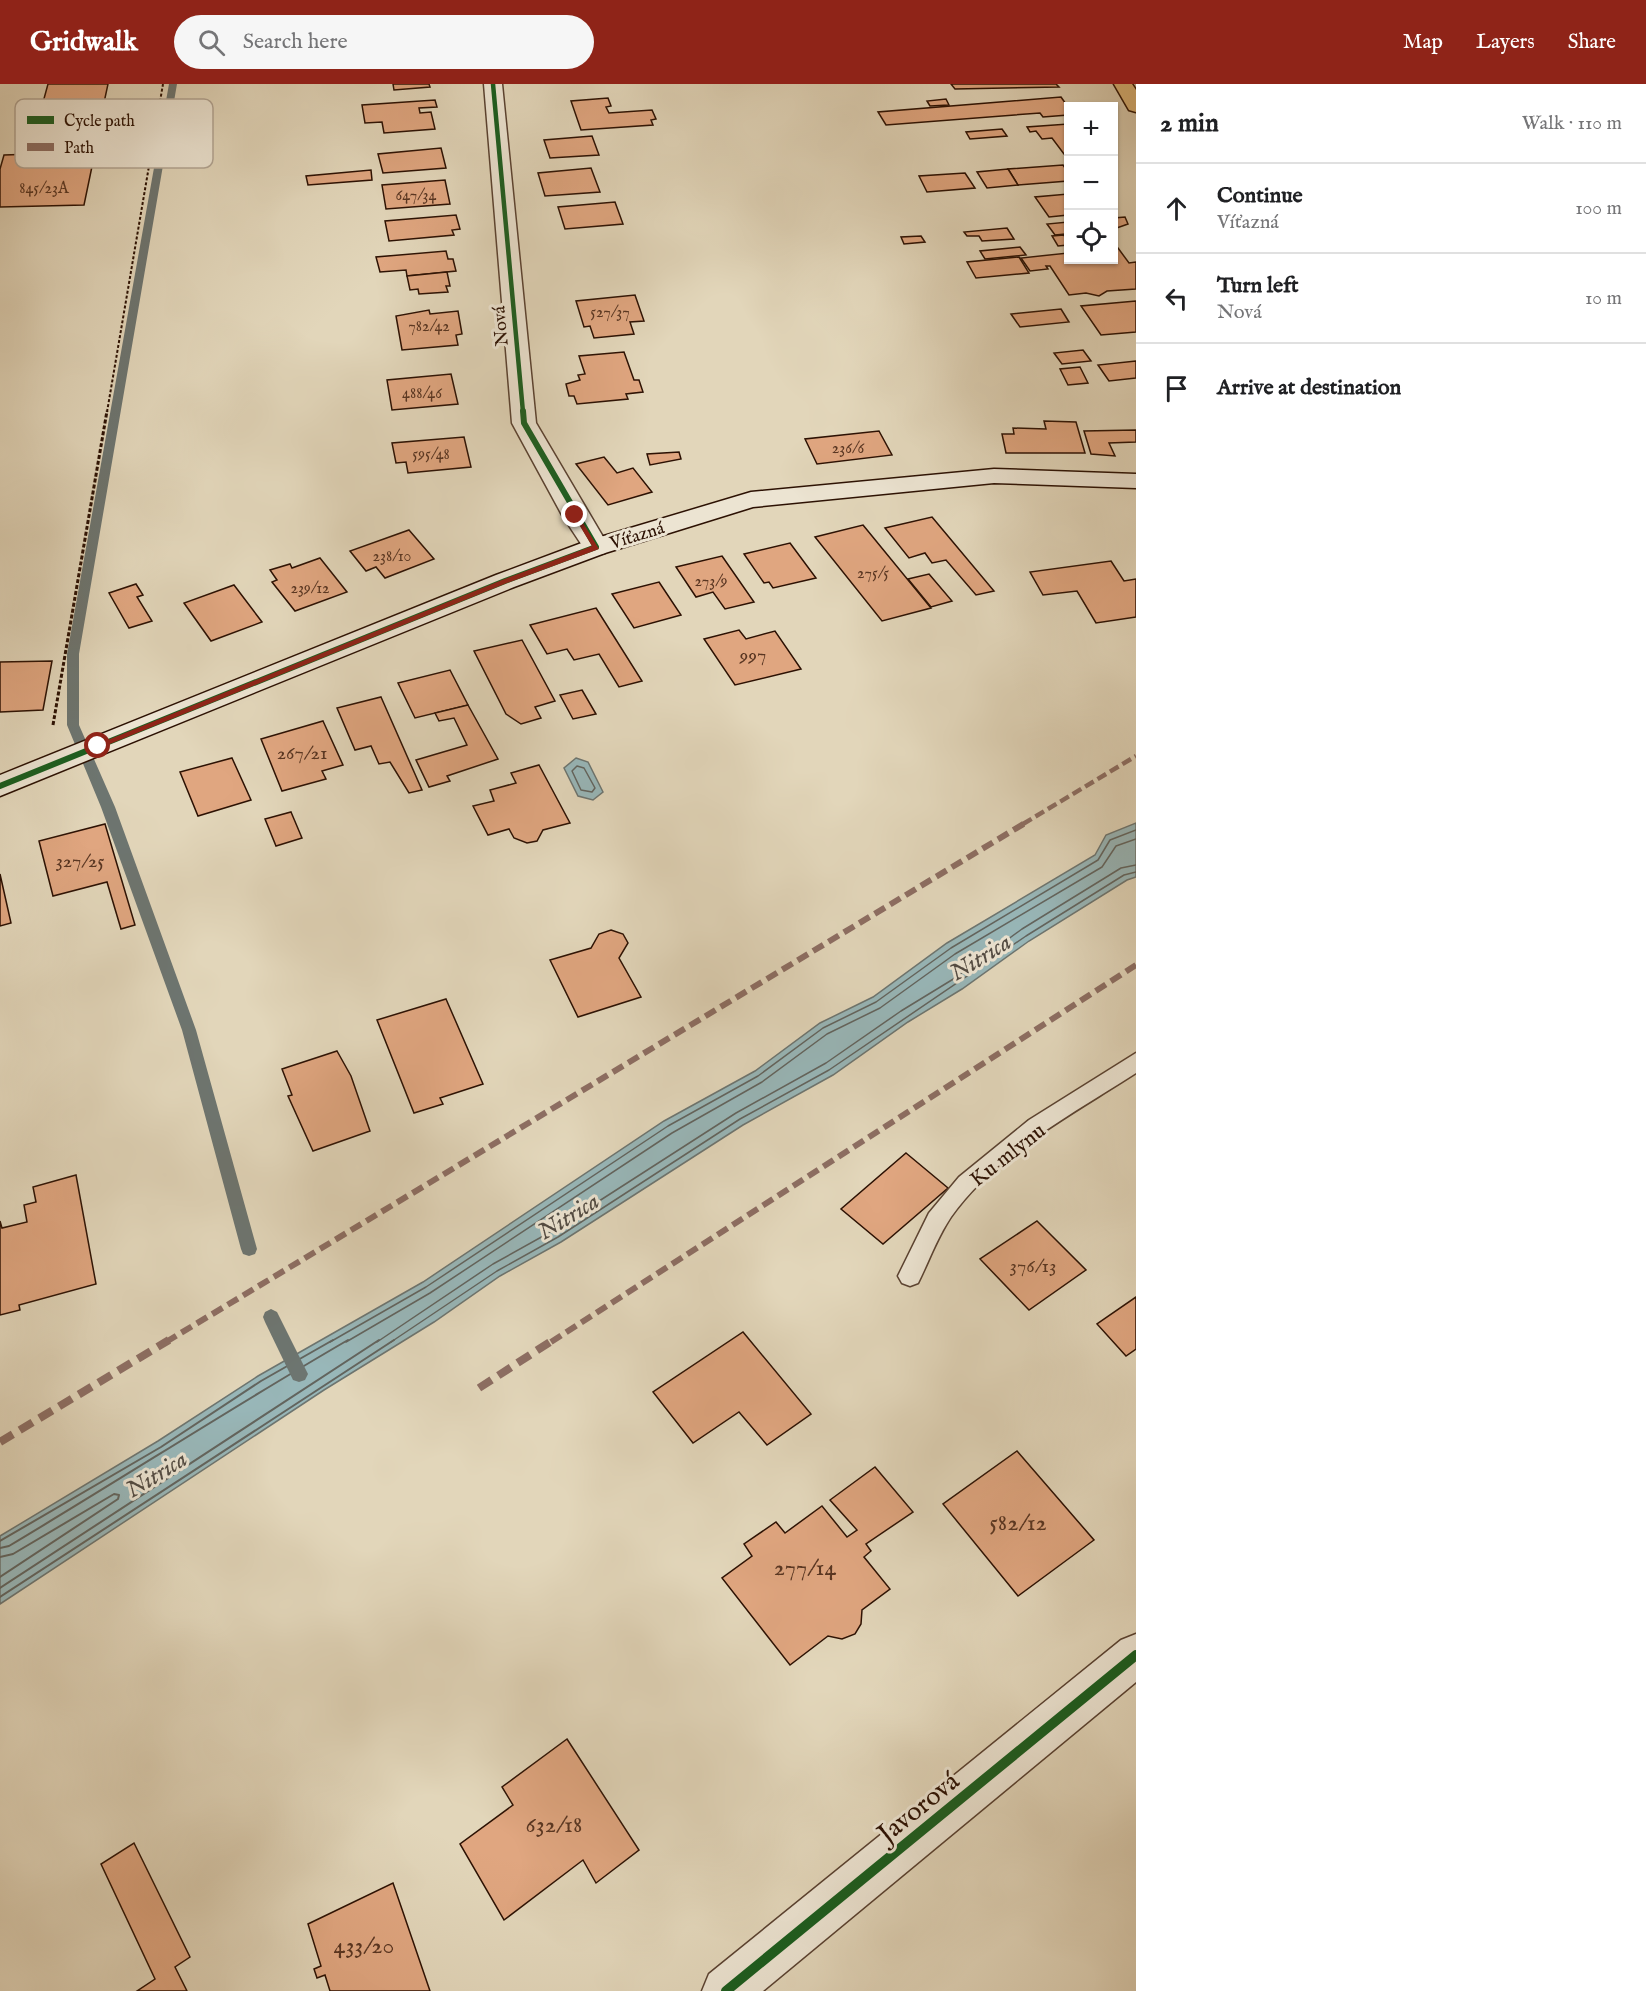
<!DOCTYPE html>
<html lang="en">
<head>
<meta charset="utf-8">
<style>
	body { margin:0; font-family:"IM FELL English",serif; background:#f6f6f6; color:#202124 }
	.controls { position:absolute; right:18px; top:18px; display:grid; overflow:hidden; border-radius:0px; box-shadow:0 2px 4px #0004 }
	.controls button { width:54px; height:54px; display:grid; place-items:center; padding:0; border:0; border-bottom:2px solid #e0e0e0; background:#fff; color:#202124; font:30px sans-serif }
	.stop { position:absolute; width:18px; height:18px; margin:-14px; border:4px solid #8f2418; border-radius:50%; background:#fff }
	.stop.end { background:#8f2418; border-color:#fff; box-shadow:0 2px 6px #0008 }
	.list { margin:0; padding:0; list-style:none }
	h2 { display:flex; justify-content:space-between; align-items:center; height:78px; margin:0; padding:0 24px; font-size:26px }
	h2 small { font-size:20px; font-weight:400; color:#757577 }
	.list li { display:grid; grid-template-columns:39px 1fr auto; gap:18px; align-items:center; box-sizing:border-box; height:90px; padding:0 24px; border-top:2px solid #e0e0e0 }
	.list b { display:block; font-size:22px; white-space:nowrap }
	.list p { margin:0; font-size:20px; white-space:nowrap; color:#757577 }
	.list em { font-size:20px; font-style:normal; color:#757577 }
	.icon { flex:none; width:33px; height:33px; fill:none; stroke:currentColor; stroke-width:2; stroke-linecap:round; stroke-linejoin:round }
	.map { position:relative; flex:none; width:1136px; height:1907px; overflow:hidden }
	header { display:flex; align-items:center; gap:36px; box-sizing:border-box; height:84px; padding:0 30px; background:#8f2418; color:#fff }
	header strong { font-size:28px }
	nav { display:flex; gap:33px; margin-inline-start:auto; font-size:21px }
	.search { width:420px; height:54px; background:#f6f6f6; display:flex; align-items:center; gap:15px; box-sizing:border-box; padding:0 21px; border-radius:33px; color:#757577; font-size:22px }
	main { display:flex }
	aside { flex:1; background:#fff }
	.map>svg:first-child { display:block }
</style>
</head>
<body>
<header>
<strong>Gridwalk</strong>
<div class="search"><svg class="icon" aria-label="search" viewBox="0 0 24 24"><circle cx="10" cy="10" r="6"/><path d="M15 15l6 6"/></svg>Search here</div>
<nav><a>Map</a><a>Layers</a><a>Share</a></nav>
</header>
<main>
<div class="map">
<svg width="1136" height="1907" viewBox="0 0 1136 1907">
	<rect width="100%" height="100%" fill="#e2d6ba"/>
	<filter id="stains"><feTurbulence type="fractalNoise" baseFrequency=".00333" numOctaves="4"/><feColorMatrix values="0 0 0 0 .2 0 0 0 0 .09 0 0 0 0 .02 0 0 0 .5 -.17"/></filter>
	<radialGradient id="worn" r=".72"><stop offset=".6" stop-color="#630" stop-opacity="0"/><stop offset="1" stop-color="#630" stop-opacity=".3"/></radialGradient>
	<!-- water -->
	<g fill="#98b7b9" stroke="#6d7570" stroke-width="1.5">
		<path d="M576 674 588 678 603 708 593 716 578 712 564 684Z"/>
		<path d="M1136 739V793L1127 796 1029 857 962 905 908 938 833 991 743 1041 561 1158 500 1192 434 1238 324 1306 0 1520V1452L158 1357 258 1292 423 1198 664 1037 755 987 820 939 873 913 947 859 1095 771 1106 751Z"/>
	</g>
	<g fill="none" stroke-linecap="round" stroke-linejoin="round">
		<!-- shore-far1 -->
		<g stroke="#62645e" stroke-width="1.5">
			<path d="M577 682 584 684 595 704 592 708 581 706 572 687Z"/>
			<path d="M330 1258 426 1203 668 1042 758 992 823 944 876 918 951 864 1098 776 1110 756 1136 746"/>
			<path d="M346 1258 430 1209 672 1049 762 998 827 950 880 924 955 870 1102 783 1116 762 1136 755"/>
			<path d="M377 1258 493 1180 554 1146 736 1029 826 979 901 927 955 894 1022 845 1121 784 1136 781"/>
			<path d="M391 1258 497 1187 558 1153 740 1035 829 986 1026 852 1124 791 1136 788"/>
		</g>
		<!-- shore -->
		<g stroke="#62645e" stroke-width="2">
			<path d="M0 1457 161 1363 261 1297 333 1256"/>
			<path d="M0 1464 9 1462C123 1394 234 1322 348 1256"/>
			<path d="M0 1473 13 1470 114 1410 119 1411 118 1415 0 1493"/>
			<path d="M0 1504 379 1256"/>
			<path d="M0 1513 394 1256"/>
		</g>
		<!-- stream -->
		<g fill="#6d7570" fill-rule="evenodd">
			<path d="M169 0H177L79 570V641L115 723 196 946 257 1165 255 1170 249 1172 243 1170 241 1165 182 946 101 723 67 641V570Z"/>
			<path d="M271 1225 277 1228 308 1290 305 1296 299 1298 293 1296 265 1238 263 1233 265 1228Z"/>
		</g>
	</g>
	<!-- building -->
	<g fill="#e0a680" stroke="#2c1103" stroke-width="1.5">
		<path d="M48 0H108L99 42 36 44Z"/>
		<path d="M393 0H429L430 3 394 6Z"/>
		<path d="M951 0H1056L1059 3 955 5Z"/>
		<path d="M1061 13 1068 23V31L1043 33 1040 29 886 41 878 28Z"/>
		<path d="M608 14 611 22 606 23 609 29 652 26 656 35 651 36 653 41 581 46 571 17Z"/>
		<path d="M946 15 949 21 930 22 927 17Z"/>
		<path d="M435 16 437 23 419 24 420 29 431 28 435 45 384 49 382 38 365 39 362 21Z"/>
		<path d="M1068 40V70H1064L1052 54 1042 55 1036 47 1030 48 1027 43Z"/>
		<path d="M1002 45 1007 52 970 55 966 48Z"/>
		<path d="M592 52 599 71 550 74 544 56Z"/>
		<path d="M441 64 446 84 383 89 378 70Z"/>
		<path d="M95 68 84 121 0 123V85L4 71Z"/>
		<path d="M1063 81 1068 88V97L1018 101 1008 85Z"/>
		<path d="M591 84 600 108 545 112 538 89Z"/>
		<path d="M1008 85 1018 101 987 104 977 88Z"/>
		<path d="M371 86 372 96 308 101 306 92Z"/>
		<path d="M965 89 975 104 927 108 919 92Z"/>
		<path d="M445 96 450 120 386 125 382 101Z"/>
		<path d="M1068 110V131L1049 133 1035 113Z"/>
		<path d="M615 118 623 140 565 145 558 123Z"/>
		<path d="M456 131 460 145 452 146 454 151 389 157 385 137Z"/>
		<path d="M1125 133 1128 140 1114 145V134Z"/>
		<path d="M1068 138V156L1065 150 1055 151 1047 140Z"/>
		<path d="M1007 144 1014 155 982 157 979 152H967L964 148Z"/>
		<path d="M1064 151 1068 161 1058 162 1052 152Z"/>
		<path d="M921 152 925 158 904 160 901 153Z"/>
		<path d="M1020 163 1026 171 985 175 980 167Z"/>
		<path d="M1118 164 1129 179 1136 178V205L1107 207 1099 212 1086 209 1069 211 1050 182H1046L1048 185 1030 187 1021 174 1068 169V176H1114V165Z"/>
		<path d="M446 167 448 175H453L456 187 407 192 406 186 380 188 376 173Z"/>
		<path d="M1019 173 1029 189 976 194 967 178Z"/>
		<path d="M447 188 450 202H446L448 208 419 210 418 205 410 206 407 192Z"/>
		<path d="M635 211 644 237 630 238 634 250 594 254 590 242 584 243 576 217Z"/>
		<path d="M1136 217V248L1101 251 1081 222Z"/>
		<path d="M1061 225 1069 238 1020 243 1011 230Z"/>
		<path d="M429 226 430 230 458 227 462 250 456 251 458 261 402 266 396 232Z"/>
		<path d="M1083 266 1091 277 1062 280 1054 269Z"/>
		<path d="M624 268 634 296H639L643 308 626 310 628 315 577 320 574 312H569L566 300 580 296 578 291 585 290 579 272Z"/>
		<path d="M1136 277V294L1109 297 1098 281Z"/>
		<path d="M1080 283 1088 299 1068 301 1060 285Z"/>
		<path d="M451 290 458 320 392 326 387 296Z"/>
		<path d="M1044 337 1076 338 1085 369H1006L1002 350H1014L1013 344 1046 345Z"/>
		<path d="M1136 346V358L1109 359 1115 372 1091 370 1084 347Z"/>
		<path d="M879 347 892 371 817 380 805 355Z"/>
		<path d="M464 353 471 383 408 389 406 378 396 379 392 359Z"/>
		<path d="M679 368 681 375 650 381 647 370Z"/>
		<path d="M604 373 617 389 633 384 652 408 608 421 576 380Z"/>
		<path d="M932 433 994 507 976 511 946 476 932 479 925 469 909 474 885 444Z"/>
		<path d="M863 441 931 524 882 537 815 453Z"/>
		<path d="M409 446 434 475 385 494 376 483 366 487 350 467Z"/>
		<path d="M790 459 816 494 773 504 769 498 764 499 744 470Z"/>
		<path d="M722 472 754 518 725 525 713 508 696 513 676 483Z"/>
		<path d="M320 474 347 508 295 527 272 498 277 496 270 486 290 480 292 484Z"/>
		<path d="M1111 477 1124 497 1136 495V533L1096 539 1077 507 1043 511 1030 488Z"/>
		<path d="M929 490 952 517 931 523 908 495Z"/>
		<path d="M659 498 681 531 634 544 612 510Z"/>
		<path d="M136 500 143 511 137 513 152 537 129 544 109 509Z"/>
		<path d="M234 501 262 538 211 557 184 519Z"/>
		<path d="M596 524 642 597 619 603 599 570 574 576 567 565 547 570 530 541Z"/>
		<path d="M739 546 746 555 775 547 801 585 735 601 704 555Z"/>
		<path d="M522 556 555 617 535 623 541 634 521 640 506 630 474 567Z"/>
		<path d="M52 577 43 626 0 628V578Z"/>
		<path d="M450 586 468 621 415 634 398 599Z"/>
		<path d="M582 606 596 630 573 635 560 611Z"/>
		<path d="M381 613 422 706 409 709 390 678 379 680 371 662 355 666 337 624Z"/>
		<path d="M468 621 498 675 447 692 450 697 429 703 416 676 467 661 454 634 439 637 435 629Z"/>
		<path d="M323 637 343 681 322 687 326 695 282 707 261 655Z"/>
		<path d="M232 674 251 716 198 732 180 688Z"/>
		<path d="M539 681 570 739 543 746 537 757 527 759 514 754 509 745 488 751 473 722 494 717 490 706 516 699 511 689Z"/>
		<path d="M291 728 302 754 276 762 265 735Z"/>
		<path d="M105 740 135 841 121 845 107 798 53 812 39 757Z"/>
		<path d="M0 790 11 839 0 842Z"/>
		<path d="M611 846 623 850 628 859 619 874 641 913 578 933 550 876 591 864 599 850Z"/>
		<path d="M446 915 483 1000 440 1014 443 1020 414 1029 377 936Z"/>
		<path d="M337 967 351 992 370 1047 313 1067 288 1012 292 1011 282 985Z"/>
		<path d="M906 1069 948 1104 883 1160 841 1125Z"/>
		<path d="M76 1091 96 1200 19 1221 20 1226 0 1231V1137L2 1144 27 1138 24 1121 36 1118 33 1103Z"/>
		<path d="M1037 1137 1086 1186 1029 1226 980 1175Z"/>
		<path d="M1136 1213V1265L1126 1272 1097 1240Z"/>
		<path d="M743 1248 811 1330 767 1361 739 1328 693 1359 653 1308Z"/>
		<path d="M1017 1367 1094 1456 1018 1512 943 1420Z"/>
		<path d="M875 1383 913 1428 866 1460 871 1467 864 1473 890 1505 862 1526 861 1540 855 1550 842 1555 828 1552 790 1581 722 1494 752 1472 744 1460 776 1438 785 1449 822 1422 847 1453 857 1446 830 1416Z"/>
		<path d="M567 1655 639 1766 596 1799 583 1776 504 1836 460 1760 513 1721 502 1703Z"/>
		<path d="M134 1759 190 1873 175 1883 187 1907H137L155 1895 101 1780Z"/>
		<path d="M393 1799 430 1907H330L325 1891 317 1894 314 1885 321 1882 308 1840Z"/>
	</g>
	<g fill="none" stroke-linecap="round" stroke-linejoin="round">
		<defs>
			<path id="lane" d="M1136 969V989C1073 1030 995 1070 951 1133 937 1154 929 1177 918 1199L910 1202 902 1199 898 1192 929 1129 959 1093 1029 1036Z"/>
			<g id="street">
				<path d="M484 0H502L536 339 609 463 605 469 596 471 587 469 562 431 512 339Z"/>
				<path d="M1136 1550V1598L763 1907H702L709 1890 1121 1556Z"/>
			</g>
			<path id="secondary" d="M994 385 1136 390V404L994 399 753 423 605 469 514 503 0 712V691L496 491 587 457 751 408Z"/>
			<path id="primary" d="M1114 0H1132L1136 6V28L1129 26Z"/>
		</defs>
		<!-- lane casing -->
		<use href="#lane" stroke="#5a4231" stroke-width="3"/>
		<!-- street casing -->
		<use href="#street" stroke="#5a4231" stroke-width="3"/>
		<!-- secondary casing -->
		<use href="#secondary" stroke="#2c1103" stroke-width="3"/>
		<!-- primary casing -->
		<use href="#primary" stroke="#2c1103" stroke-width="3"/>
		<!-- path-far1 -->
		<path stroke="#2c1103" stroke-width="2" stroke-dasharray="3 2" stroke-linecap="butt" d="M107 328 163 0"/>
		<!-- path -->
		<path stroke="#2c1103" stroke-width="3" stroke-dasharray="4 2" stroke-linecap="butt" d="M53 641 107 327"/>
		<!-- lane -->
		<use href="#lane" fill="#ece4d2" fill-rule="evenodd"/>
		<!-- street -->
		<use href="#street" fill="#ece4d2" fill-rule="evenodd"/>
		<!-- secondary -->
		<use href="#secondary" fill="#ece4d2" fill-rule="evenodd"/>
		<!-- primary -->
		<use href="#primary" fill="#e1bb7d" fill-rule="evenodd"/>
		<!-- quiet-far2 -->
		<path stroke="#8d6e63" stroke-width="4.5" stroke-dasharray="10 4.5" stroke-linecap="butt" d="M1023 740 1136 672"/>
		<!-- quiet-far1 -->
		<g stroke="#8d6e63" stroke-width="6" stroke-dasharray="12 6" stroke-linecap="butt">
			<path d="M166 1258 1025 739"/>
			<path d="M551 1258 1136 881"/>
		</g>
		<!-- quiet -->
		<g stroke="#8d6e63" stroke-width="8" stroke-dasharray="15 8" stroke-linecap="butt">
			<path d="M479 1304 553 1256"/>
			<path d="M0 1358 169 1256"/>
		</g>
		<defs>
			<path id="cycleway-far2" d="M493 0 523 328"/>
			<path id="cycleway-far1" d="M0 702 505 497 596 463 524 339 523 327"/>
			<path id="cycleway" d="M726 1907 1136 1571"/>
		</defs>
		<!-- cycleway-far2 casing -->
		<use href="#cycleway-far2" stroke="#ece4d2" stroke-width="7"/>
		<!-- cycleway-far1 casing -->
		<use href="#cycleway-far1" stroke="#ece4d2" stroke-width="9"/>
		<!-- cycleway casing -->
		<use href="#cycleway" stroke="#ece4d2" stroke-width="14"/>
		<!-- cycleway-far2 -->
		<use href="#cycleway-far2" stroke="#1b5e20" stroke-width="4.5"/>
		<!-- cycleway-far1 -->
		<use href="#cycleway-far1" stroke="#1b5e20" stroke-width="6"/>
		<!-- cycleway -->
		<use href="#cycleway" stroke="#1b5e20" stroke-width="10"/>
	</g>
	<!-- route -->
	<path fill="#8f2418" d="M572 429H577L599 465 507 499 100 664 93 662 502 496 592 462Z"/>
	<g text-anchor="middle" stroke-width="6" stroke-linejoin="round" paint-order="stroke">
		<!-- far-number labels -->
		<g font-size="16" fill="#593622">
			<text x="44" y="109">845/23A</text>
			<text x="416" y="116">647/34</text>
			<text x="610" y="233">527/37</text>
			<text x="429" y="247">782/42</text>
			<text x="422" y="314">488/46</text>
			<text x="848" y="369">236/6</text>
			<text x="431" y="375">595/48</text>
			<text x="392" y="477">238/10</text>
			<text x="873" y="494">275/5</text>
			<text x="711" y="502">273/9</text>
			<text x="310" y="509">239/12</text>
		</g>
		<!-- far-street labels -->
		<g font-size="18" fill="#2c1103" stroke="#ece4d2">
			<text transform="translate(500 242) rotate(-95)" y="6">Nová</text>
			<text transform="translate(637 451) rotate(-17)" y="6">Víťazná</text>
		</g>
		<!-- number labels -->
		<g font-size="20" fill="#593622">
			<text x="753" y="577">997</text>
			<text x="302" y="675">267/21</text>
			<text x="80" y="783">327/25</text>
			<text x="1033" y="1188">376/13</text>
		</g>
		<!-- street labels -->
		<g font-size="22" fill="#2c1103" stroke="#ece4d2">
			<text transform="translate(1007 1070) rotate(-38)" y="8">Ku mlynu</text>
		</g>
		<!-- water labels -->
		<g font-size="24" font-style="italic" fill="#524b43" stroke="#ece4d2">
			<text transform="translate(980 873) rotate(-32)" y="8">Nitrica</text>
			<text transform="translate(568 1132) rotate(-32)" y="8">Nitrica</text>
			<text transform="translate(156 1390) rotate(-32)" y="8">Nitrica</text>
		</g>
		<!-- near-number labels -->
		<g font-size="24" fill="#593622">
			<text x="1018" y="1446">582/12</text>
			<text x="805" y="1491">277/14</text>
			<text x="554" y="1748">632/18</text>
			<text x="364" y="1869">433/20</text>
		</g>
		<!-- near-street labels -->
		<g font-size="27" fill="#2c1103" stroke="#ece4d2">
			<text transform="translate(918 1723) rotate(-39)" y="9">Javorová</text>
		</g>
	</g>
	<!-- legend -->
	<rect x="15" y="15" width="198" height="69" rx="9" fill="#ece4d2" stroke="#b2a594" stroke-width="1.5"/>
	<rect x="27" y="32" width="27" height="8" fill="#1b5e20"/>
	<rect x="27" y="59" width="27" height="8" fill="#8d6e63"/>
	<g font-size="16" fill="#2c1103">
		<text x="64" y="42">Cycle path</text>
		<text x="64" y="69">Path</text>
	</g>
	<rect width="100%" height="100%" filter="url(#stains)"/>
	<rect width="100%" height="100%" fill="url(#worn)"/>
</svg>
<div class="controls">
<button>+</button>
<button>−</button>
<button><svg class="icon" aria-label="locate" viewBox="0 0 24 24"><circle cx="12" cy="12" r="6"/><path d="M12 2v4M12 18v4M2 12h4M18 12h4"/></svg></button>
</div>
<div class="stop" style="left:98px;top:662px"></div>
<div class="stop end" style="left:575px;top:431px"></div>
</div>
<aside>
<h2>2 min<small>Walk · 110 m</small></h2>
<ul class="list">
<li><svg class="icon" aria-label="ahead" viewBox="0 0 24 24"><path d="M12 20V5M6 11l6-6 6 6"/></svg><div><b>Continue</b><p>Víťazná</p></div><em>100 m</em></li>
<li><svg class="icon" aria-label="left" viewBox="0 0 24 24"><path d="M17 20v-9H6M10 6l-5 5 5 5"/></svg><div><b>Turn left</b><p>Nová</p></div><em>10 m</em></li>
<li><svg class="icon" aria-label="arrive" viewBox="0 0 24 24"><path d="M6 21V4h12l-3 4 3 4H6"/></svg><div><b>Arrive at destination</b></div></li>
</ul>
</aside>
</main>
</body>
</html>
